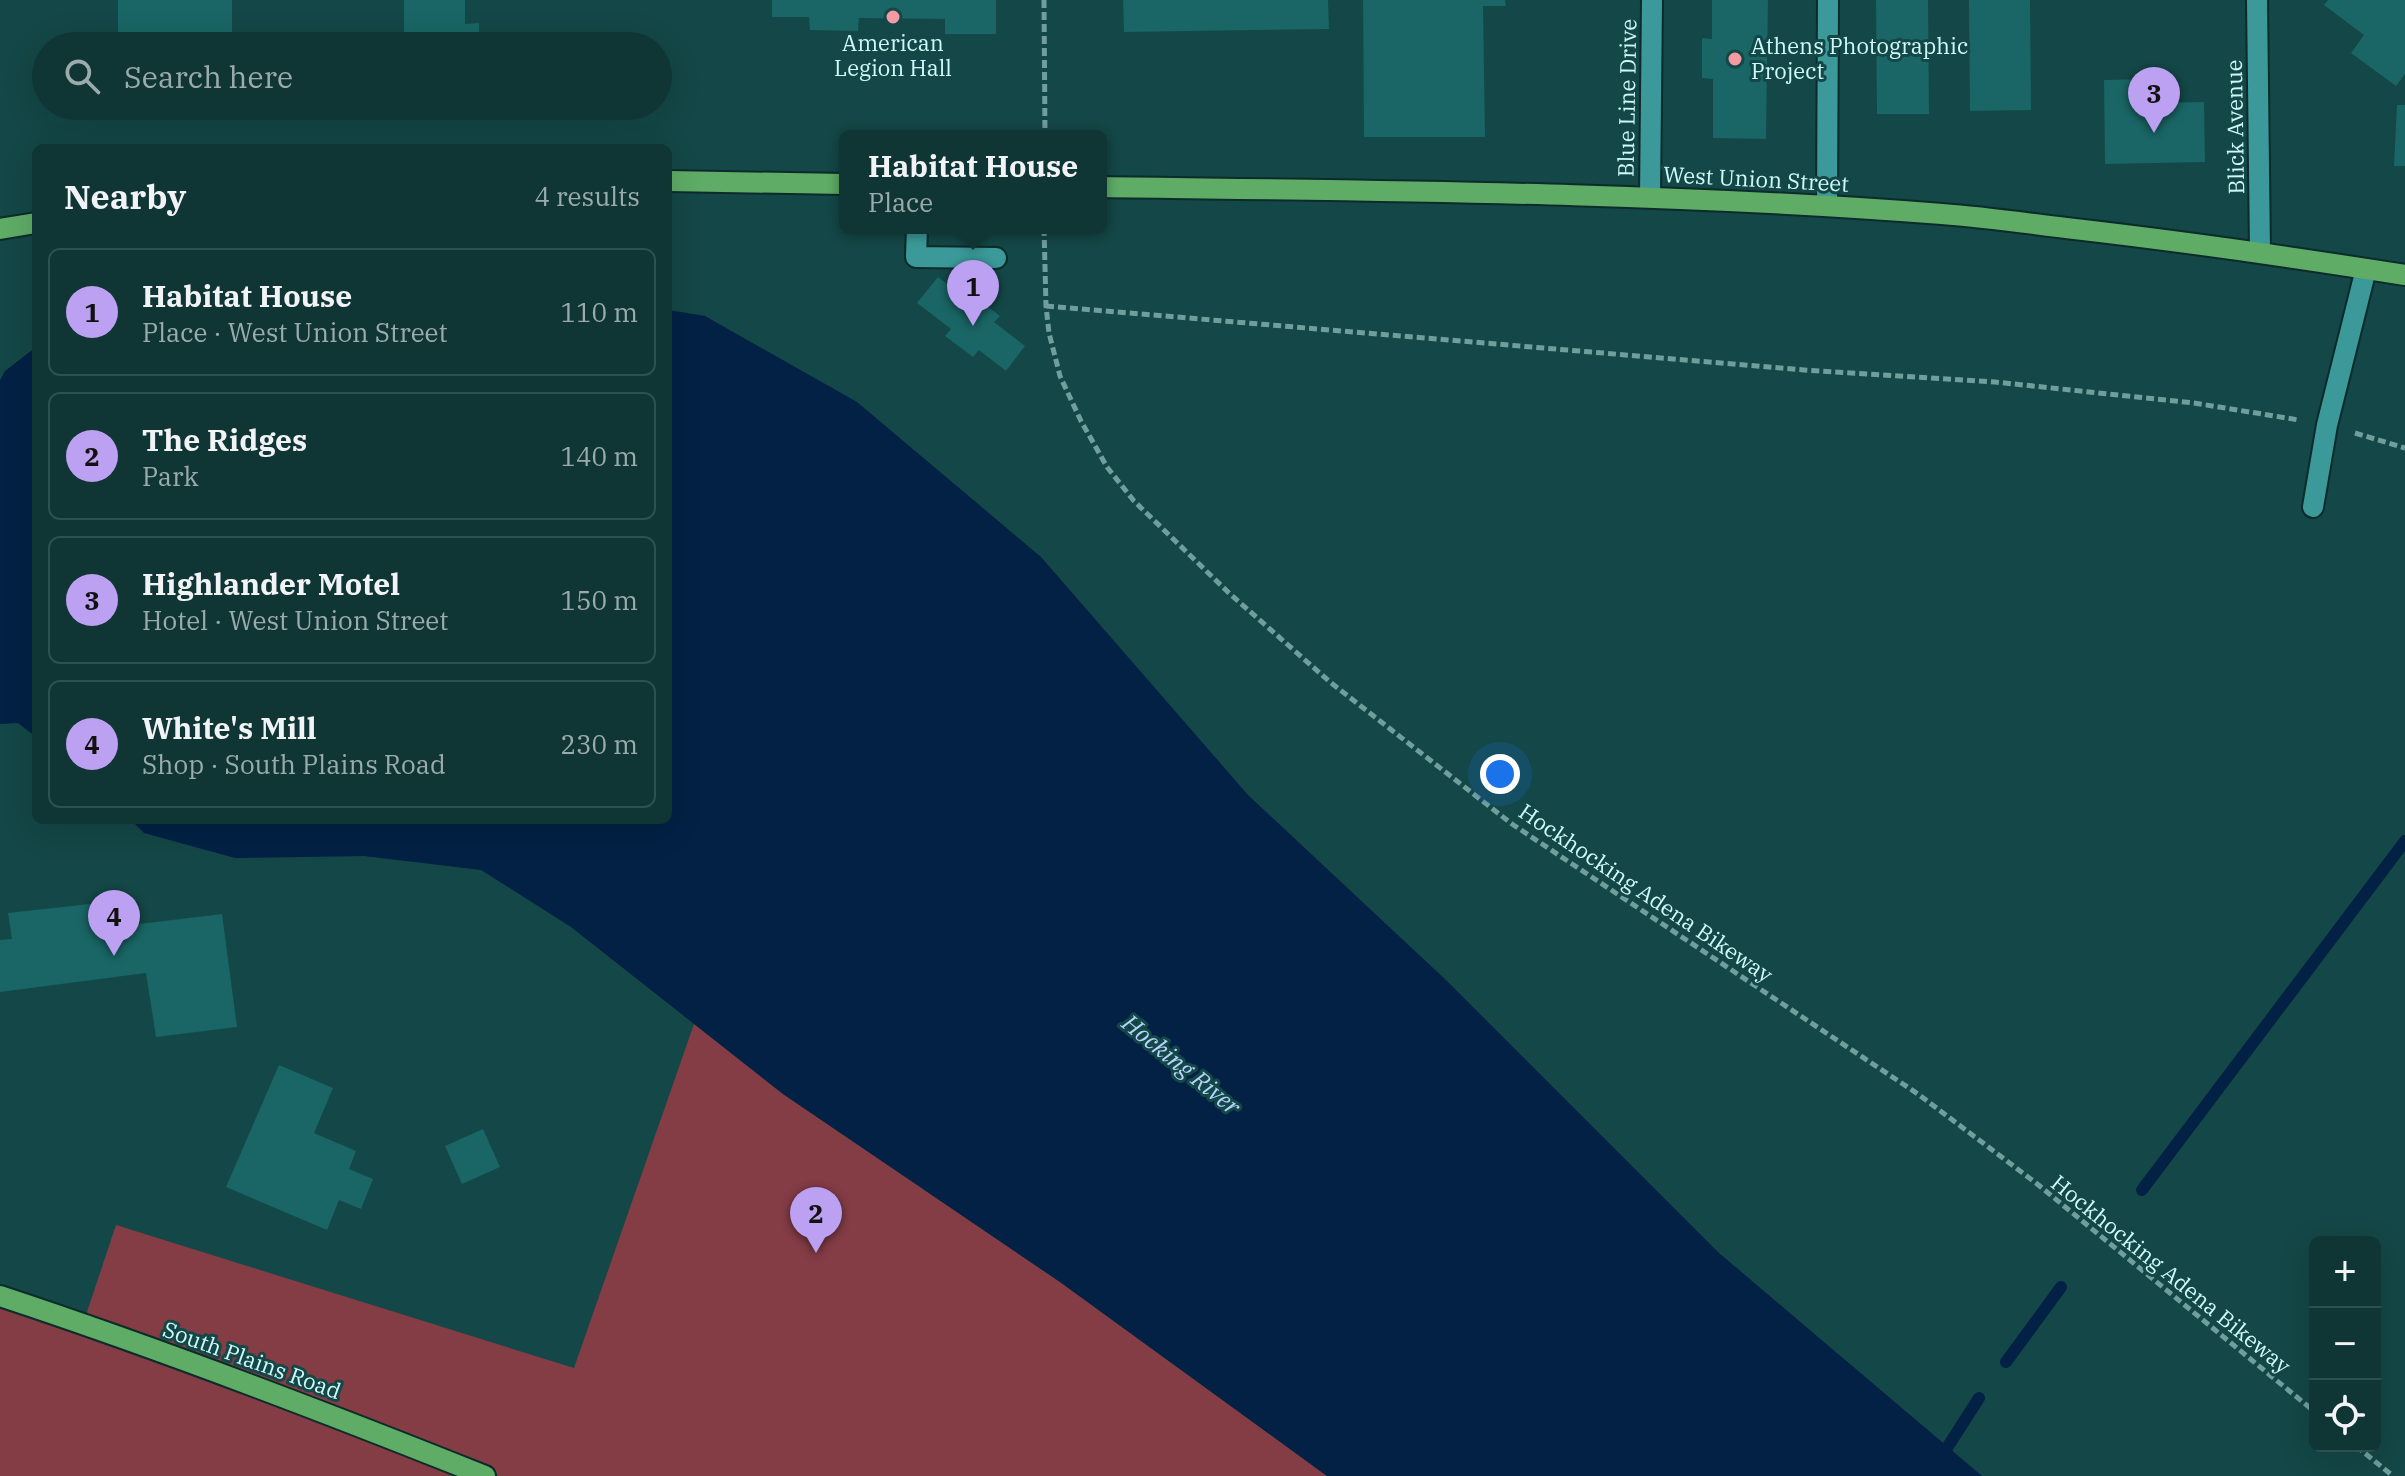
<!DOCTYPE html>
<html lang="en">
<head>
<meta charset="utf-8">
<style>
	body { margin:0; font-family:"IBM Plex Serif",serif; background:#183d3d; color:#f1f3f6 }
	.controls { position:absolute; right:24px; bottom:24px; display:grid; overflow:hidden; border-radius:12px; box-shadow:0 8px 32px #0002 }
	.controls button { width:72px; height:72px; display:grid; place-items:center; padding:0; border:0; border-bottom:2px solid #2f5050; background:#0f3535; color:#f1f3f6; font:40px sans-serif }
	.you { position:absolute; left:1500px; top:774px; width:28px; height:28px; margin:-20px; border:6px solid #fff; border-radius:50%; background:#1a73e8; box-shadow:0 0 0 12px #1a73e833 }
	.badge { display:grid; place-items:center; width:52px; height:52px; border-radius:50%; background:#bca0f2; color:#111; font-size:26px; font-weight:700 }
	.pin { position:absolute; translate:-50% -66px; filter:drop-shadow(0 2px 4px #0008) }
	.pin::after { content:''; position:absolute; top:42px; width:28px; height:24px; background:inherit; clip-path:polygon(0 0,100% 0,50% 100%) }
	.popup { position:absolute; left:839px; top:130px; width:268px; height:104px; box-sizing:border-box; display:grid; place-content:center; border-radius:12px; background:#0f3535; filter:drop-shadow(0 2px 6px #0005); font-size:26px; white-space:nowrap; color:#9babad }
	.popup b { font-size:30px; color:#f1f3f6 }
	.popup::after { content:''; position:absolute; left:50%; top:100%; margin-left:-16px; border:16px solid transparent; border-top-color:#0f3535 }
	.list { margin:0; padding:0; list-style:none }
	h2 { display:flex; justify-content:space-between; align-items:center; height:104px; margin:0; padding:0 32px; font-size:34px }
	h2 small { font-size:26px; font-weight:400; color:#9babad }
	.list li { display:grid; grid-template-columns:52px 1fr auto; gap:24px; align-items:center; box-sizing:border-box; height:128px; margin:0 16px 16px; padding:0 16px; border:2px solid #2f5050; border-radius:12px }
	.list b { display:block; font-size:30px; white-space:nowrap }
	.list p { margin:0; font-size:26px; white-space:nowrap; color:#9babad }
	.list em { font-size:26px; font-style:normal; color:#9babad }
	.icon { flex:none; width:44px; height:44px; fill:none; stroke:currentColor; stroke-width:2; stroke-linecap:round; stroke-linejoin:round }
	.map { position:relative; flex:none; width:2405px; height:1476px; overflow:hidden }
	.search { position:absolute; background:#0f3535; box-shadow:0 8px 32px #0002; left:32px; top:32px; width:640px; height:88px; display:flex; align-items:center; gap:20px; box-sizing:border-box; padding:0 28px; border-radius:44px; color:#9babad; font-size:30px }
	.panel { position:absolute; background:#0f3535; box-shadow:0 8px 32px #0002; left:32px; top:144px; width:640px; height:680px; border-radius:12px }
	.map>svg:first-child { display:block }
</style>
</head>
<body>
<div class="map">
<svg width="2405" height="1476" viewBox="0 0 2405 1476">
	<rect width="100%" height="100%" fill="#144747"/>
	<!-- green -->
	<path fill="#843c45" d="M694 1024 783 1094 1060 1282 1327 1476H0V1296L83 1324 116 1225 574 1368Z"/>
	<!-- water -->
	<g fill="#022144">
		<path d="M668 310 705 316 857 402 1041 557 1248 795 1448 982 1719 1253 1982 1476H1327L1060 1282 783 1094 571 927 481 870 364 856 235 858 144 833 131 820H668Z"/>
		<path d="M36 347V737L18 723 0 724V380L5 371Z"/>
	</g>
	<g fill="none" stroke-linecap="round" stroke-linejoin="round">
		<!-- stream -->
		<g stroke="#022144" stroke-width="12">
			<path d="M2142 1190 2405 841"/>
			<path d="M2006 1362 2061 1287"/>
			<path d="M1929 1476 1979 1398"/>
		</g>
	</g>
	<!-- building -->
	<g fill="#1a6565">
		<rect x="118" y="0" width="114" height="46"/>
		<path d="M404 0H465V24L479 23V42L531 43V46H396V41H404Z"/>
		<path d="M772 0H996V34H945V19L859 18 858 31 810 30 809 17H772Z"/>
		<path d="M1123 0H1328L1329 29 1124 32Z"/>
		<path d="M1363 0H1505L1506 6H1483L1485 137H1364Z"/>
		<path d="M1712 0H1768L1766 139 1713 138V79L1702 78V38L1712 39Z"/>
		<path d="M1876 0H1928L1929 114H1877Z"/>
		<path d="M1969 0H2030L2031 110 1970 111Z"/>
		<path d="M2328 0H2405V74L2396 86 2351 53 2364 35 2324 5Z"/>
		<path d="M2148 79V103L2204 102 2205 162 2105 164 2104 80Z"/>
		<path d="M2397 105H2405V166H2394Z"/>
		<path d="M938 277 977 307 982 302 1000 316 994 322 1025 346 1006 371 979 350 973 357 945 336 951 329 917 303Z"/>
		<path d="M135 899 139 924 222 914 237 1027 156 1037 146 973 0 992V940L12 939 8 913Z"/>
		<path d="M279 1065 333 1088 314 1133 356 1151 349 1169 373 1179 361 1209 339 1200 327 1230 226 1187Z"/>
		<path d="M483 1129 500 1167 462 1184 445 1146Z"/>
	</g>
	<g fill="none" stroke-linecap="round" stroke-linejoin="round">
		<defs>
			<g id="minor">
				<path d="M2257 0 2260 252"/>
				<path d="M1650 197 1652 0"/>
				<path d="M1827 206 1828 0"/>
				<path d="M917 228 916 257 996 258"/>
				<path d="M2313 507 2327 425 2366 269"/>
			</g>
			<g id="major">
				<path d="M668 181 845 184"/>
				<path d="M1101 187C1382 191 1662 192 1942 214 1984 217 2025 223 2066 228 2180 241 2292 257 2405 275"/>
				<path d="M0 229 36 223"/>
				<path d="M0 1296C164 1350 325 1412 485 1476"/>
			</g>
		</defs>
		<!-- minor casing -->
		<use href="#minor" stroke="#0d2b2a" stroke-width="24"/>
		<!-- major casing -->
		<use href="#major" stroke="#0d2b2a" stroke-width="24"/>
		<!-- path -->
		<g stroke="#6f9e9d" stroke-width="5" stroke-dasharray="8 4" stroke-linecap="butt">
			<path d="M1044 0 1045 136"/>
			<path d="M1044 228 1046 306 1049 333 1060 376 1081 421 1107 467 1134 501 1229 593 1330 682 1512 824 1918 1094 2036 1183 2315 1412"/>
			<path d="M1046 306 1804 370 1995 382 2194 403 2299 420"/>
			<path d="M2355 433 2405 448"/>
			<path d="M2356 1446 2393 1476"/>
		</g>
		<!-- minor -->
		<use href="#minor" stroke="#3b9a99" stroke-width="20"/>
		<!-- major -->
		<use href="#major" stroke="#5eac66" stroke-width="20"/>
	</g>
	<!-- markers -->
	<g fill="#f49aa2" stroke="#144747" stroke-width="3">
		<circle cx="893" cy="17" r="8"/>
		<circle cx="1735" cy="59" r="8"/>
	</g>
	<g text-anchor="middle" stroke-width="6" stroke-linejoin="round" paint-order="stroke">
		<!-- poi labels -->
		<g font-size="22" fill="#cffaf9" stroke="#144747">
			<text x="893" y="51">American<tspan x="893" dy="25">Legion Hall</tspan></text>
			<text x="1751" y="54" text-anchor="start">Athens Photographic<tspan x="1751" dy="25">Project</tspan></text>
		</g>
		<!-- street labels -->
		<g font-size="22" fill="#cffaf9" stroke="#144747">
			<text transform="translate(1627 98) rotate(-89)" y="8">Blue Line Drive</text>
			<text transform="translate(2235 127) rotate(-91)" y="8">Blick Avenue</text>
			<text transform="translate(1756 179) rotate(3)" y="8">West Union Street</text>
			<text transform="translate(1646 893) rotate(34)" y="8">Hockhocking Adena Bikeway</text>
			<text transform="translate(2171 1274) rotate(39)" y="8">Hockhocking Adena Bikeway</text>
			<text transform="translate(252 1360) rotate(20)" y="8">South Plains Road</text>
		</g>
		<!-- water labels -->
		<g font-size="24" font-style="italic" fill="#b7d5fb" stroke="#144747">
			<text transform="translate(1181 1065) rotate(39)" y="8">Hocking River</text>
		</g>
	</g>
</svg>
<div class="controls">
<button>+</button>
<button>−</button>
<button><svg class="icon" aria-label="locate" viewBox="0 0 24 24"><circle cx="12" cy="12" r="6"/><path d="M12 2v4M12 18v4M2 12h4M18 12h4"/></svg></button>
</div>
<div class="you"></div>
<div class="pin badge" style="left:973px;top:326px">1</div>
<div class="popup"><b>Habitat House</b>Place</div>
<div class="pin badge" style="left:816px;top:1253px">2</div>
<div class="pin badge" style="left:2154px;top:133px">3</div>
<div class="pin badge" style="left:114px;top:956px">4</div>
<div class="search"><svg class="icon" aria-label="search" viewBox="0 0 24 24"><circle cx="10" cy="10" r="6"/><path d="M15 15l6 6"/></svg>Search here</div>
<section class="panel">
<h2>Nearby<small>4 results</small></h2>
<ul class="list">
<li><span class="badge">1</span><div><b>Habitat House</b><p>Place · West Union Street</p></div><em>110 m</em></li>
<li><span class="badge">2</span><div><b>The Ridges</b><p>Park</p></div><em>140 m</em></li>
<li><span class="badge">3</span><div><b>Highlander Motel</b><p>Hotel · West Union Street</p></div><em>150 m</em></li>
<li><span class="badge">4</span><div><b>White's Mill</b><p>Shop · South Plains Road</p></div><em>230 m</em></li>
</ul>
</section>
</div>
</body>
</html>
